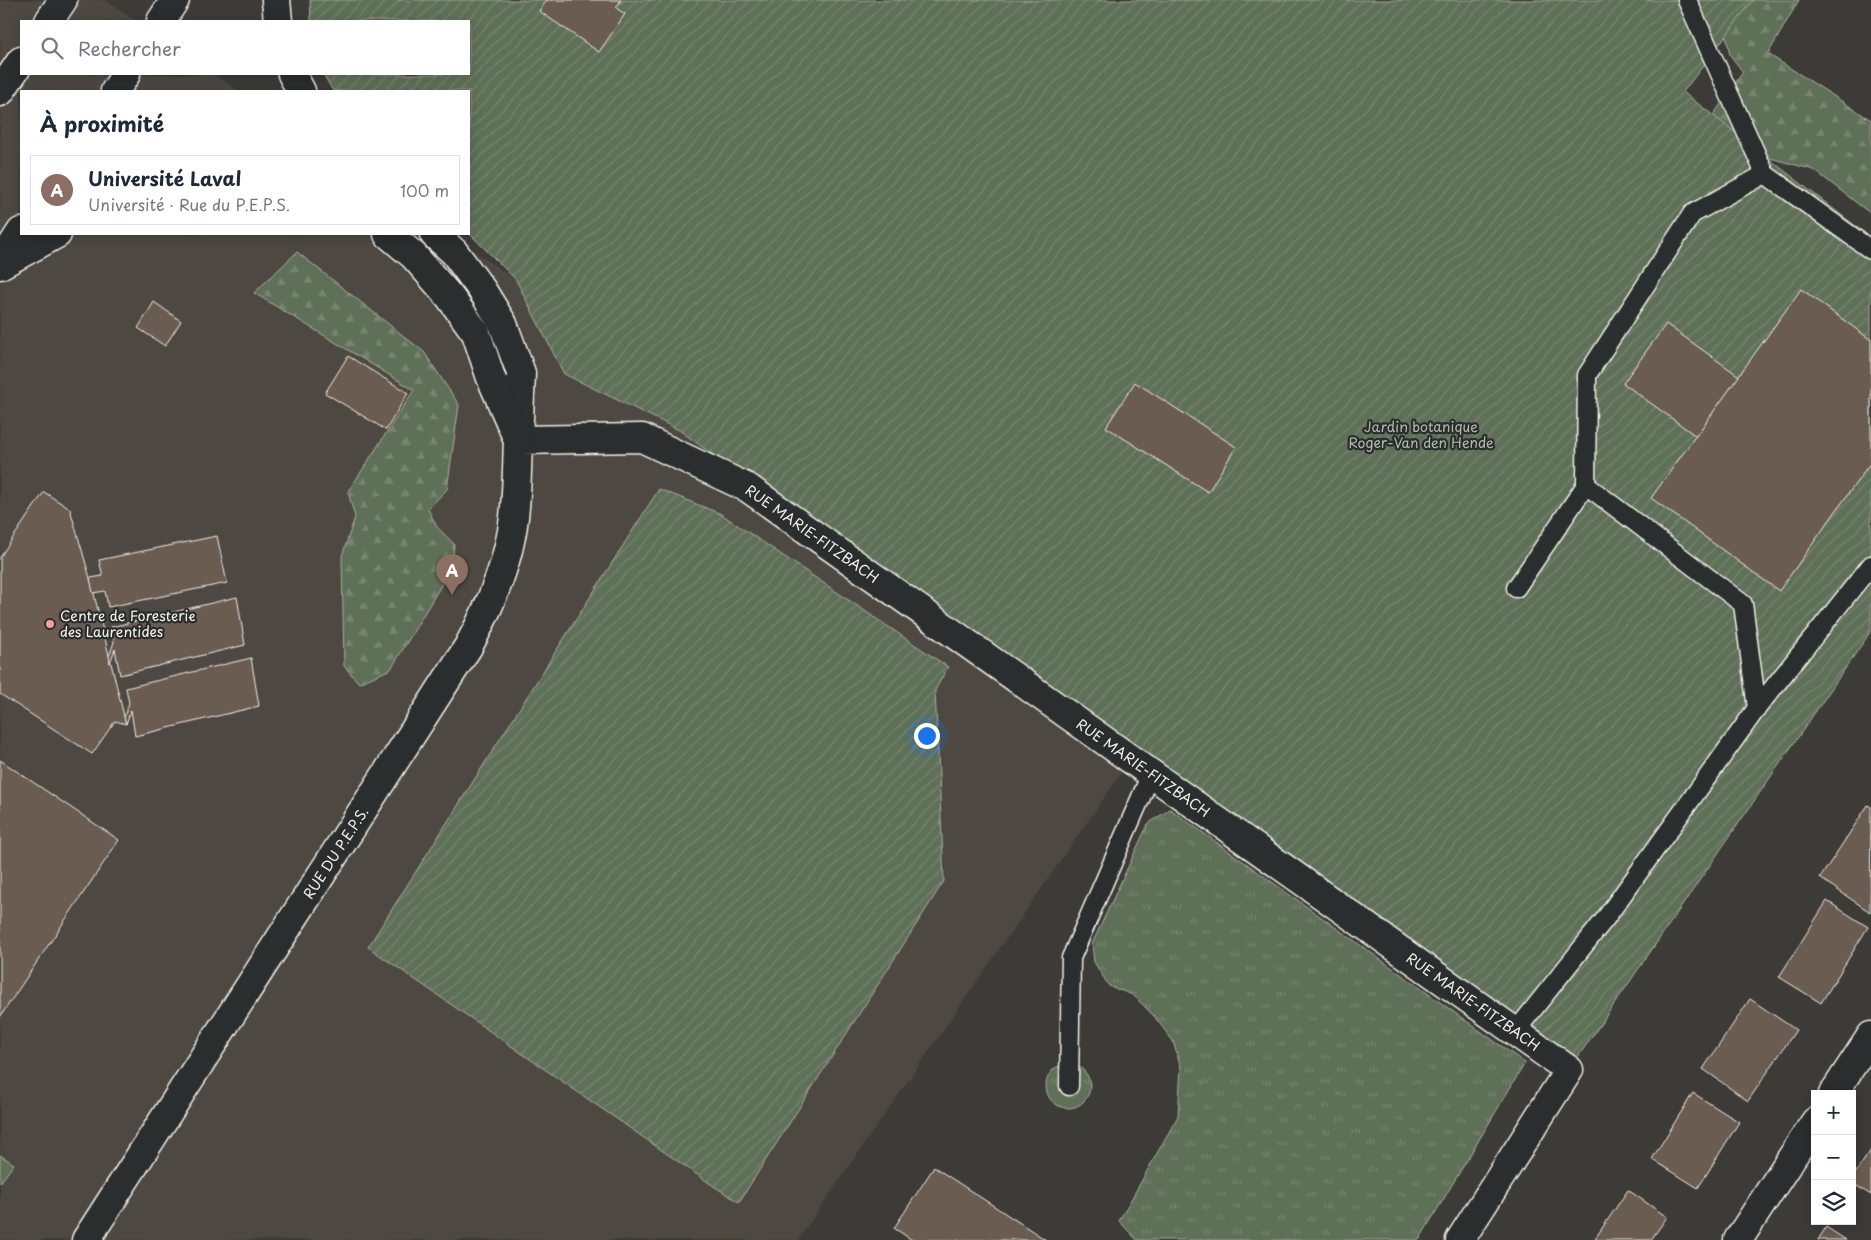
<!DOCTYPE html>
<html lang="fr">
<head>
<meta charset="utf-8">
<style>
	body { margin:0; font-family:"Playpen Sans",sans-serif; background:#f6f6f7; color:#1f2937 }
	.controls { position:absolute; right:15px; bottom:15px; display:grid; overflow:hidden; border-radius:0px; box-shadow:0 2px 12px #0003 }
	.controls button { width:45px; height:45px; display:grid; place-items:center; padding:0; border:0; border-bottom:1px solid #e0e1e3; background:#fff; color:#1f2937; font:25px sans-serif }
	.you { position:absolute; left:926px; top:735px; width:18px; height:18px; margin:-12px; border:4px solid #fff; border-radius:50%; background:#1a73e8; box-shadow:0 0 0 8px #1a73e833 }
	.badge { display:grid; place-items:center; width:32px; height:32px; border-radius:50%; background:#b45309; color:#fff; font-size:16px; font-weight:700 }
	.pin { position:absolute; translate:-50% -41px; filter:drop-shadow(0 1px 2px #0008) }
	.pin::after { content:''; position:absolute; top:26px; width:18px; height:15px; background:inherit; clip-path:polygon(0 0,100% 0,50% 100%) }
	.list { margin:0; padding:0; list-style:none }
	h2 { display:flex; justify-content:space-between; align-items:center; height:65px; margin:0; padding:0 20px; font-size:21px }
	h2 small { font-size:16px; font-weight:400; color:#747a83 }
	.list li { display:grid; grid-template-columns:32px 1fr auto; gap:15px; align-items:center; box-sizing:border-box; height:70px; margin:0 10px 10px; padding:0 10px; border:1px solid #e0e1e3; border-radius:0px }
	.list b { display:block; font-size:19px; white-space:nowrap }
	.list p { margin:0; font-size:16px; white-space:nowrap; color:#747a83 }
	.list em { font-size:16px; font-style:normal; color:#747a83 }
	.icon { flex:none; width:28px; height:28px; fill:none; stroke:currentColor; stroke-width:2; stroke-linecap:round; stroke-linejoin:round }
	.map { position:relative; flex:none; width:1871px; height:1240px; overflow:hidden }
	.search { position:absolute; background:#fff; box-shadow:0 2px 12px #0003; left:20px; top:20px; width:450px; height:55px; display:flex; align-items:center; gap:12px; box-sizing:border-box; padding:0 18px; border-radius:0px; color:#747a83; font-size:19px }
	.panel { position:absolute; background:#fff; box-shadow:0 2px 12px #0003; left:20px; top:90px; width:450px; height:145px; border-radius:0px }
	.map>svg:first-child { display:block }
</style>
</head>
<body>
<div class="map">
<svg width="1871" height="1240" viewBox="0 0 1871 1240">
	<defs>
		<pattern id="grass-tufts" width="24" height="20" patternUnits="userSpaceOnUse" patternTransform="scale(1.25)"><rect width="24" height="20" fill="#5f7059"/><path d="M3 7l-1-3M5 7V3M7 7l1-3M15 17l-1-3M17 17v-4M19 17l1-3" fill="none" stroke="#778571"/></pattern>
		<pattern id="forest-firs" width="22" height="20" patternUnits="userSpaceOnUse" patternTransform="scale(1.25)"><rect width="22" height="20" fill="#5f7059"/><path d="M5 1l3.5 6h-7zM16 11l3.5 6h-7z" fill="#778571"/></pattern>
		<pattern id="garden-furrows" width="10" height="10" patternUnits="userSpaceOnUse" patternTransform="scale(1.25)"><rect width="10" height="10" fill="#5f7059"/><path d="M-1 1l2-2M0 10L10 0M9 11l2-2" fill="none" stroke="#778571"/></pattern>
	</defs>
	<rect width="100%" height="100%" fill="#3d3b38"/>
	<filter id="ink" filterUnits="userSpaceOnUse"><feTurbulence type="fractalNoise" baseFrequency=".02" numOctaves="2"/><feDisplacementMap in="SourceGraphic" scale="10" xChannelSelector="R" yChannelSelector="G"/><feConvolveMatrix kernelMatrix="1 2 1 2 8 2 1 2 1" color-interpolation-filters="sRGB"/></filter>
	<g filter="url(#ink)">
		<!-- built -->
		<path fill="#4d4843" d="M0 0H105L136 21H21V74H213L239 91H21V234H448L516 280 564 374 679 430 1131 759 798 1240H0Z"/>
		<!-- grass -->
		<g fill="url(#grass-tufts)" stroke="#aab0a0">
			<path d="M1170 809 1525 1063 1419 1240H1137L1119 1221 1178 1116 1181 1068 1173 1041 1154 1016 1133 995 1109 986 1094 962 1092 944 1148 824Z"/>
			<circle cx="1068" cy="1086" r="22"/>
		</g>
		<!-- forest -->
		<g fill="url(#forest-firs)" stroke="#aab0a0">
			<path d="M1724 0H1799L1768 54 1871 120V214L1814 170 1763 156 1478 455 1743 72 1730 55 1722 14Z"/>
			<path d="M297 252 424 352 459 405 447 489 428 509 437 527 454 544 452 567 391 669 359 683 344 666 342 556 355 517 348 492 414 390 254 293Z"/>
			<path d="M0 1155 14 1164 0 1183Z"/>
		</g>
		<!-- garden -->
		<g fill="url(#garden-furrows)" stroke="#aab0a0">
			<path d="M310 0H1753L1683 92 1871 238V631L1569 1070 1131 759 679 430 564 374 516 280 469 233V91H333L323 74H469V21H311Z"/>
			<path d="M659 489 721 514 948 667 935 690 944 881 739 1202 715 1187 368 947Z"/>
		</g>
		<!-- building -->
		<g fill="#6a5b51" stroke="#f4f1e8">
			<path d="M547 0H621L616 8 625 14 599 52 539 11Z"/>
			<path d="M1801 289 1871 340V462L1779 591 1651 498Z"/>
			<path d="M154 302 181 321 165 346 138 328Z"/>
			<path d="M1666 324 1739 376 1696 436 1623 383Z"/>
			<path d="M348 356 408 393 386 430 325 393Z"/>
			<path d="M1135 382 1236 447 1208 492 1106 427Z"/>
			<path d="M44 492 70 509 90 578 126 724 115 721 92 754 0 694V557Z"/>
			<path d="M217 536 227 583 108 607 105 591 93 593 90 578 103 576 99 560Z"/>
			<path d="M237 597 245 645 120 675 115 649 110 663 109 656 114 642 111 627Z"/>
			<path d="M251 658 259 706 135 736 131 710 126 724 124 717 129 703 126 688Z"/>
			<path d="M0 760 119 840 0 1017Z"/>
			<path d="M1868 805 1871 807 1870 912 1820 878Z"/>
			<path d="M1827 901 1868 927 1821 1003 1779 977Z"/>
			<path d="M1750 999 1796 1030 1748 1101 1703 1069Z"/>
			<path d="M1693 1093 1739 1122 1698 1188 1652 1159Z"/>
			<path d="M1871 1150V1195L1852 1183V1178Z"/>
			<path d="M934 1167 1046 1240H912L894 1228Z"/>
			<path d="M1628 1190 1667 1217 1651 1240H1594Z"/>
			<path d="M1826 1227 1846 1240H1818Z"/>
		</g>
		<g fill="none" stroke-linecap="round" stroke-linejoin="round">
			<defs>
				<g id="service">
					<path d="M1687 0 1765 174 1871 250"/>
					<path d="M1516 588 1586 485"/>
					<path d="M1757 708 1743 604 1586 485 1587 375 1692 214 1765 174"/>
					<path d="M1515 1032 1605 919 1757 708 1871 565"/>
					<path d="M1069 1086 1071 958 1151 774"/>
				</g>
				<g id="minor">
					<path d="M1833 1094 1871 1036"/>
					<path d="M86 1240 468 647C490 607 509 563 514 517 517 492 517 466 518 440L642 438 748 488 1569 1070 1460 1240"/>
					<path d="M1738 1240 1815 1122"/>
				</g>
				<g id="trunk">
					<path d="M276 0 278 21"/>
					<path d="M49 21 63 0"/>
					<path d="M161 21 175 0"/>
					<path d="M292 74 301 91"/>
					<path d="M115 91 126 74"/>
					<path d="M0 92 21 61"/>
					<path d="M434 234 454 252 482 290 503 324 521 373 518 440"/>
					<path d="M0 264 21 232"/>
				</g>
				<g id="motorway">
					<path d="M388 234 414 256 449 296 476 333 491 378 518 440"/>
					<path d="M0 265 57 234"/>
				</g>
			</defs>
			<!-- service casing -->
			<use href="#service" stroke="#f4f1e8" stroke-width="21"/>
			<!-- minor casing -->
			<use href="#minor" stroke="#f4f1e8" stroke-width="31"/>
			<!-- trunk casing -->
			<use href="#trunk" stroke="#f4f1e8" stroke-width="31"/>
			<!-- motorway casing -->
			<use href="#motorway" stroke="#f4f1e8" stroke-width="31"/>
			<!-- service -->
			<use href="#service" stroke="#2a2d2e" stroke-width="18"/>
			<!-- minor -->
			<use href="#minor" stroke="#2a2d2e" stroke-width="28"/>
			<!-- trunk -->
			<use href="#trunk" stroke="#2a2d2e" stroke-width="28"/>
			<!-- motorway -->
			<use href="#motorway" stroke="#2a2d2e" stroke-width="28"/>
		</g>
	</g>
	<!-- markers -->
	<circle fill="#ff9aa2" stroke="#2a2d2e" stroke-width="2" cx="50" cy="624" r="5"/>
	<g text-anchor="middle" stroke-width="4.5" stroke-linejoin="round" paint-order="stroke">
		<!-- park labels -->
		<g font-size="14" fill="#b1b7a8" stroke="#2a2d2e">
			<text x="1421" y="432">Jardin botanique<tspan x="1421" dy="16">Roger-Van den Hende</tspan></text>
		</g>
		<!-- street labels -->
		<g font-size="14" fill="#f4f1e8" stroke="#2a2d2e">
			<text transform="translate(812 534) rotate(35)" y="5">RUE MARIE-FITZBACH</text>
			<text transform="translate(1143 768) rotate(35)" y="5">RUE MARIE-FITZBACH</text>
			<text transform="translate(336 853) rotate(-57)" y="5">RUE DU P.E.P.S.</text>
			<text transform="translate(1473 1002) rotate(35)" y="5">RUE MARIE-FITZBACH</text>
		</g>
		<!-- poi labels -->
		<g font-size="14" fill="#f4f1e8" stroke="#2a2d2e" text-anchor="start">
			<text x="60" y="621">Centre de Foresterie<tspan x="60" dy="16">des Laurentides</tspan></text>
		</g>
	</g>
</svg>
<div class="controls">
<button>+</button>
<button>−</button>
<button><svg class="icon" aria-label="layers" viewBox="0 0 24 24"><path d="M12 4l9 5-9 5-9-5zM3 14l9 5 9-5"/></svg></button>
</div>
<div class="you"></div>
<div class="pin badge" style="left:452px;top:595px;background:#8d6e63">A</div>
<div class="search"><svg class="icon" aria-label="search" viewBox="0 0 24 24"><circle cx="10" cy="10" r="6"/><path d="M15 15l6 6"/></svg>Rechercher</div>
<section class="panel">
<h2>À proximité<small></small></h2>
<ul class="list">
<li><span class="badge" style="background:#8d6e63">A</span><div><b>Université Laval</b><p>Université · Rue du P.E.P.S.</p></div><em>100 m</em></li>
</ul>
</section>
</div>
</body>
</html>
